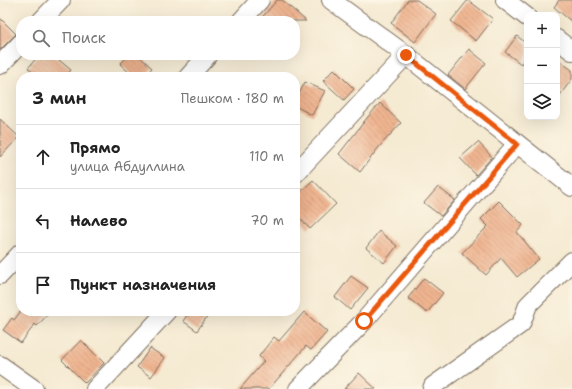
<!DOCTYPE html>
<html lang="ru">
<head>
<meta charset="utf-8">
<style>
	body { margin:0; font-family:"Shantell Sans",sans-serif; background:#f6f6f6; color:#222 }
	.controls { position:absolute; right:12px; top:12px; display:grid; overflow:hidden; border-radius:8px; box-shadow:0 4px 16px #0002 }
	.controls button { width:36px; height:36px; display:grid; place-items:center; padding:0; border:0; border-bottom:1px solid #e0e0e0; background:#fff; color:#222; font:20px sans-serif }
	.stop { position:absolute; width:12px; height:12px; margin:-9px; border:3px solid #ea580c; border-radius:50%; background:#fff }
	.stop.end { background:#ea580c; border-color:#fff; box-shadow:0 1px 4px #0008 }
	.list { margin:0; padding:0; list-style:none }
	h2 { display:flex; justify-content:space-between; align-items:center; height:52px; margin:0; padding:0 16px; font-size:17px }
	h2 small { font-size:13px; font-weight:400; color:#767676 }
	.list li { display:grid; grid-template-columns:26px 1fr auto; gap:12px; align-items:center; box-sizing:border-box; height:64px; padding:0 16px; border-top:1px solid #e0e0e0 }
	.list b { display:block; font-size:15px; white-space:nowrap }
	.list p { margin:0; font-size:13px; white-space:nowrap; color:#767676 }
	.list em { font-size:13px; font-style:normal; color:#767676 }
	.icon { flex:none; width:22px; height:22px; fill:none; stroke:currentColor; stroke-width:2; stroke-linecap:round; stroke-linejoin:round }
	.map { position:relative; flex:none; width:572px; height:389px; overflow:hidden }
	.search { position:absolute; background:#fff; box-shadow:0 4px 16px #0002; left:16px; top:16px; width:284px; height:44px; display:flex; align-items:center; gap:10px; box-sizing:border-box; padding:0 14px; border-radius:16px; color:#767676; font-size:15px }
	.panel { position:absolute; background:#fff; box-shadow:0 4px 16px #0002; left:16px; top:72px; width:284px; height:244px; border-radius:16px }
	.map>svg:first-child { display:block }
</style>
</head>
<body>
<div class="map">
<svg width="572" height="389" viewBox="0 0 572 389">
	<defs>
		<pattern id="building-back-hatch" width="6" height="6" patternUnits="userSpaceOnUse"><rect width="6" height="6" fill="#f0b591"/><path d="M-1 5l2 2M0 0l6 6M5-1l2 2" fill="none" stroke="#c49376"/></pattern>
	</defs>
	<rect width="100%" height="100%" fill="#fcf5e5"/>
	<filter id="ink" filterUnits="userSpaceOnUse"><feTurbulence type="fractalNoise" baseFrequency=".025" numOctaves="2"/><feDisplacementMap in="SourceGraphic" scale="8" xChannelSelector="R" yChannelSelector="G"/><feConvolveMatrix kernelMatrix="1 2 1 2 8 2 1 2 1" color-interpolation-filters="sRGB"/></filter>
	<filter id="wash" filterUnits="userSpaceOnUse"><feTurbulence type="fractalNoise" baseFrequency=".012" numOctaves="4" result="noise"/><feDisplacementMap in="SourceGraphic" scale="16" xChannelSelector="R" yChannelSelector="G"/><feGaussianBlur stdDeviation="0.9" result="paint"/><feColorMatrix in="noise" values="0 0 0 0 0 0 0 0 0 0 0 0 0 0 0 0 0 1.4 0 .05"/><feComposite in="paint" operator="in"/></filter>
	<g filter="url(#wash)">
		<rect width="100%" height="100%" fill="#f5ead2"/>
		<g id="blocks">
			<!-- building -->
			<g fill="url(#building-back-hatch)">
				<path d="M277 0H282L306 21H259Z"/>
				<path d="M408 0H417L436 14 415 42 391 23Z"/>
				<path d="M468 0 493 19 476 41 451 21Z"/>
				<path d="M559 0H572V22L554 7Z"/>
				<path d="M0 18 16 34 0 50Z"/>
				<path d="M517 36 527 44V55L521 64 505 52Z"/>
				<path d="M469 49 486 63 465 89 448 75Z"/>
				<path d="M39 55H53L71 70 65 77H39L28 68Z"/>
				<path d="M129 55H138L152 68 144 77H134L120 64Z"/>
				<path d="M557 59 572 70V79L557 99Z"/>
				<path d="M334 69 354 89 344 100 323 81Z"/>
				<path d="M305 82 325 91 312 115 295 106V102Z"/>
				<path d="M380 103 401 123 379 147 360 172 339 154 367 118Z"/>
				<path d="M0 119 19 137 0 157Z"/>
				<path d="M478 142 492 157 476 175 460 158Z"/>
				<path d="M313 180 336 204 310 229 295 213V197Z"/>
				<path d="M438 187 455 200 441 216 424 203Z"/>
				<path d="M499 201 523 225 517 232 539 259 517 277 501 258 486 275 462 253 488 226 481 219Z"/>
				<path d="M379 231 397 246 384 263 366 248Z"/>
				<path d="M351 276 368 288 350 310 335 297Z"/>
				<path d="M424 278 443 293 427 313 408 298Z"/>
				<path d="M21 311H51L37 326 35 324 21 343 3 330 12 318 14 320Z"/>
				<path d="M190 311H211L197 331 183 321Z"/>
				<path d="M304 312 327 332 311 350 306 346 269 389H240L264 361 259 356 274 337 279 341Z"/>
				<path d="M81 340 104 363 85 383 62 360Z"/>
				<path d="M150 348 165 358 151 377 137 367Z"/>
				<path d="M359 373 376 389H344Z"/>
			</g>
		</g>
	</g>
	<g filter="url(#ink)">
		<use href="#blocks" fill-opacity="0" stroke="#7c6d5d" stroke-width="1"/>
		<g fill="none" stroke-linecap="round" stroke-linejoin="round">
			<defs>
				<g id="minor">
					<path d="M331 0 406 55 572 187"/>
					<path d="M505 0 527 17"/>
					<path d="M41 21 61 0"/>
					<path d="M241 21 260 0"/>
					<path d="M557 39 572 51"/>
					<path d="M0 65 21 43"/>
					<path d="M188 77 208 55"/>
					<path d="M295 174 406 55"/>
					<path d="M0 275 21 253"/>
					<path d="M0 365 34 389"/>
					<path d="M95 389 167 311"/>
					<path d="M298 389 364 321 517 144"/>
					<path d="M432 389 433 386 521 324 528 305 572 261"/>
				</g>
			</defs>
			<!-- minor casing -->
			<use href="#minor" stroke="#7c6d5d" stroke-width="20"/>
			<!-- minor -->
			<use href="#minor" stroke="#fff" stroke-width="18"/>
		</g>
	</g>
	<g fill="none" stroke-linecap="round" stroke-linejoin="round" filter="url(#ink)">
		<!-- route -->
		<path stroke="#ea580c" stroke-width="5" d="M364 321 517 144 406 55"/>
	</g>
</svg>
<div class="controls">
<button>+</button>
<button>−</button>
<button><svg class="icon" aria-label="layers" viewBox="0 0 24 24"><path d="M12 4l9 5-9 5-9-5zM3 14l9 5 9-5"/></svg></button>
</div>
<div class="stop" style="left:364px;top:321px"></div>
<div class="stop end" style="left:406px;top:55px"></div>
<div class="search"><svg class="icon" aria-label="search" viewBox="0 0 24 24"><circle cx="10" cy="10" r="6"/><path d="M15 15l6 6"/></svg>Поиск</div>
<section class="panel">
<h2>3 мин<small>Пешком · 180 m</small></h2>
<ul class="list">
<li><svg class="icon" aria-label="ahead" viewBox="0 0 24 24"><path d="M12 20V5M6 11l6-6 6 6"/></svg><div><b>Прямо</b><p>улица Абдуллина</p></div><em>110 m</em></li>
<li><svg class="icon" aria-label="left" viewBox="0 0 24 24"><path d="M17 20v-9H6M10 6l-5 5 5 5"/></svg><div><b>Налево</b></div><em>70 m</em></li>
<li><svg class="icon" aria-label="arrive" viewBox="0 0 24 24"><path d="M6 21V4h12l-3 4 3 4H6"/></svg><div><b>Пункт назначения</b></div></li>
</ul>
</section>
</div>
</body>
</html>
